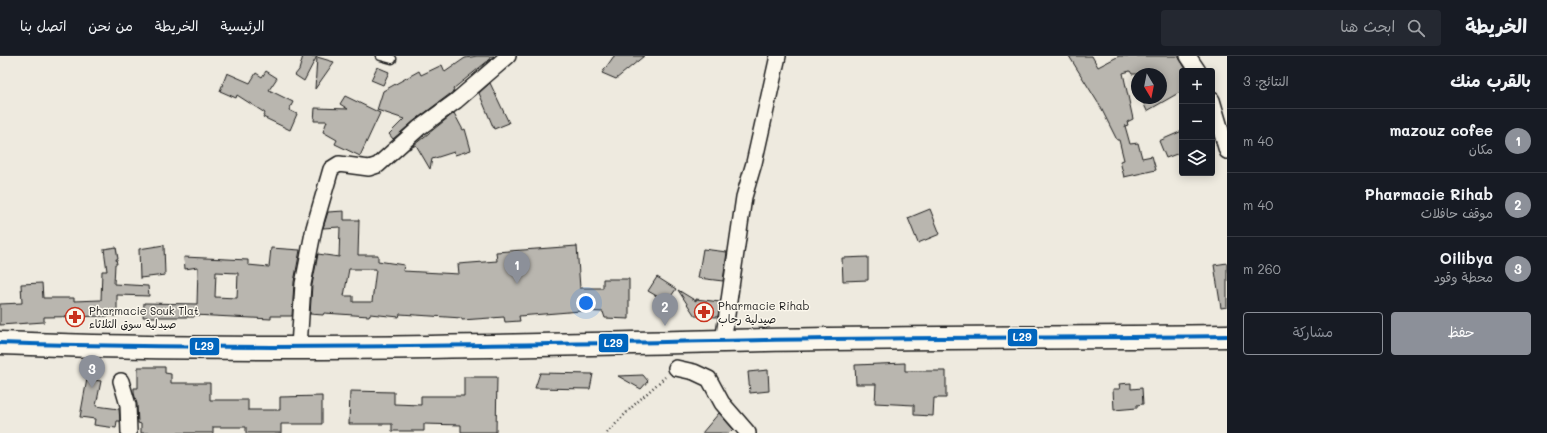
<!DOCTYPE html>
<html lang="ar">
<head>
<meta charset="utf-8">
<style>
	body { margin:0; font-family:Mali,"Playpen Sans Arabic",sans-serif; background:#242831; color:#f1f3f6; direction:rtl }
	.controls { position:absolute; right:12px; top:12px; display:grid; overflow:hidden; border-radius:4px; box-shadow:0 2px 10px #0003 }
	.controls button { width:36px; height:36px; display:grid; place-items:center; padding:0; border:0; border-bottom:1px solid #363941; background:#171b24; color:#f1f3f6; font:20px sans-serif }
	.compass { position:absolute; left:1131px; top:12px; width:36px; height:36px; border-radius:50%; background:#171b24; box-shadow:0 2px 10px #0003; rotate:170deg }
	.you { position:absolute; left:586px; top:247px; width:14px; height:14px; margin:-10px; border:3px solid #fff; border-radius:50%; background:#1a73e8; box-shadow:0 0 0 6px #1a73e833 }
	.badge { display:grid; place-items:center; width:26px; height:26px; border-radius:50%; background:#8c9099; color:#fff; font-size:13px; font-weight:700 }
	.pin { position:absolute; translate:-50% -33px; filter:drop-shadow(0 1px 2px #0008) }
	.pin::after { content:''; position:absolute; top:21px; width:14px; height:12px; background:inherit; clip-path:polygon(0 0,100% 0,50% 100%) }
	.list { margin:0; padding:0; list-style:none }
	h2 { display:flex; justify-content:space-between; align-items:center; height:52px; margin:0; padding:0 16px; font-size:17px }
	h2 small { font-size:13px; font-weight:400; color:#9ea1a6 }
	.list li { display:grid; grid-template-columns:26px 1fr auto; gap:12px; align-items:center; box-sizing:border-box; height:64px; padding:0 16px; border-top:1px solid #363941 }
	.list b { display:block; font-size:15px; white-space:nowrap }
	.list p { margin:0; font-size:13px; white-space:nowrap; color:#9ea1a6 }
	.list em { font-size:13px; font-style:normal; color:#9ea1a6 }
	.actions { display:flex; gap:8px; padding:12px 16px }
	.actions a { flex:1; padding:9px 0; border:1px solid #8c9099; border-radius:4px; text-align:center; font-size:14px; color:#8c9099 }
	.actions .main { background:#8c9099; color:#fff }
	.icon { flex:none; width:22px; height:22px; fill:none; stroke:currentColor; stroke-width:2; stroke-linecap:round; stroke-linejoin:round }
	.map { position:relative; flex:none; width:1227px; height:377px; overflow:hidden; direction:ltr }
	header { display:flex; align-items:center; gap:24px; box-sizing:border-box; height:56px; padding:0 20px; background:#171b24; border-bottom:1px solid #363941 }
	header strong { font-size:19px }
	nav { display:flex; gap:22px; margin-inline-start:auto; font-size:14px }
	.search { width:280px; height:36px; background:#242831; display:flex; align-items:center; gap:10px; box-sizing:border-box; padding:0 14px; border-radius:4px; color:#9ea1a6; font-size:15px }
	main { display:flex }
	aside { flex:1; background:#171b24 }
	.map>svg:first-child { display:block }
</style>
</head>
<body>
<header>
<strong>الخريطة</strong>
<div class="search"><svg class="icon" aria-label="search" viewBox="0 0 24 24"><circle cx="10" cy="10" r="6"/><path d="M15 15l6 6"/></svg>ابحث هنا</div>
<nav><a>الرئيسية</a><a>الخريطة</a><a>من نحن</a><a>اتصل بنا</a></nav>
</header>
<main>
<aside>
<h2>بالقرب منك<small>النتائج: 3</small></h2>
<ul class="list">
<li><span class="badge">1</span><div><b>mazouz cofee</b><p>مكان</p></div><em>40 m</em></li>
<li><span class="badge">2</span><div><b>Pharmacie Rihab</b><p>موقف حافلات</p></div><em>40 m</em></li>
<li><span class="badge">3</span><div><b>Oilibya</b><p>محطة وقود</p></div><em>260 m</em></li>
</ul>
<div class="actions"><a class="main">حفظ</a><a>مشاركة</a></div>
</aside>
<div class="map">
<svg width="1227" height="377" viewBox="0 0 1227 377">
	<rect width="100%" height="100%" fill="#eeeadf"/>
	<filter id="ink" filterUnits="userSpaceOnUse"><feTurbulence type="fractalNoise" baseFrequency=".025" numOctaves="2"/><feDisplacementMap in="SourceGraphic" scale="8" xChannelSelector="R" yChannelSelector="G"/><feConvolveMatrix kernelMatrix="1 2 1 2 8 2 1 2 1" color-interpolation-filters="sRGB"/></filter>
	<g filter="url(#ink)">
		<!-- building -->
		<g fill="#b9b6af" stroke="#1c1c1c" fill-rule="evenodd">
			<path d="M303 0H317L304 25 295 19 299 14Z"/>
			<path d="M477 0H494L453 33 454 35 414 65 393 83 389 78 404 63 377 54 383 35 419 15 421 19 442 9 445 16 465 2Z"/>
			<path d="M614 0H644L616 23 602 17Z"/>
			<path d="M1069 0H1092L1098 11 1119 0H1178L1187 15H1182V35L1147 55 1141 42H1161V18H1132L1130 15 1123 17 1133 63 1127 66 1128 69 1125 70 1130 88 1138 87 1142 102 1152 100 1156 114 1124 121 1120 105 1124 104 1119 84H1117L1100 50Z"/>
			<path d="M317 1 334 6 315 33Z"/>
			<path d="M377 11 389 16 383 29 371 24Z"/>
			<path d="M266 15 277 22 269 34 293 46 289 54 297 58 290 74 263 61 265 57 237 39 236 42 220 35 227 17 250 27 256 17 262 21Z"/>
			<path d="M490 27 509 67 494 73 479 37Z"/>
			<path d="M345 40 380 57 360 100 335 88 337 84 323 76 327 65H314L315 52 348 53 340 48Z"/>
			<path d="M454 57 463 74 465 73 471 94 455 99 454 96 432 103 430 113 416 89 409 93Z"/>
			<path d="M1182 75V96L1166 102 1159 85Z"/>
			<path d="M930 153 940 178 918 187 908 162Z"/>
			<path d="M344 155V164H359L358 199H378V205L404 209 403 215 459 218 458 208 497 205 496 196 577 190 580 232H603V223H629V263L605 262 603 256 581 255 519 260 520 265 505 266 504 261 462 264V262L400 258 399 261 370 258 369 260 324 257 323 259 310 258 312 229 318 198 339 201 340 171 323 172 328 156ZM349 213H376L372 246H353V240H344Z"/>
			<path d="M164 189 165 219 140 222 139 193Z"/>
			<path d="M116 191 118 203H116L117 208H115L114 228 148 230 149 240 117 239V260L44 261V266L0 269V248L22 247 21 228 42 227 43 242H74V245L101 244 102 215H107L104 193Z"/>
			<path d="M271 192 300 194 294 226 292 260H271V263L194 259V261H143L144 247 197 248 198 211 185 213 184 201 248 204V209L269 211ZM216 216 238 217 237 242 215 241Z"/>
			<path d="M703 193 727 196 723 225 698 222Z"/>
			<path d="M868 201V224L843 225 842 202Z"/>
			<path d="M1227 207V251L1221 252 1214 209Z"/>
			<path d="M657 221 676 233 667 246 648 235Z"/>
			<path d="M678 234 696 245V243L720 246 718 261 695 260Z"/>
			<path d="M905 307V315H946V342H934L933 360 914 359V349L875 347 876 328H856L855 309Z"/>
			<path d="M138 311H165V317L171 318V327H210V344H248V354H280V341L322 340V368H281V377H246V371H213V377H141V368L138 367 137 348 134 337V332H138Z"/>
			<path d="M768 314 769 335 750 337 748 316Z"/>
			<path d="M540 317 593 318 590 333 535 332Z"/>
			<path d="M643 319 648 325 641 333 618 320Z"/>
			<path d="M464 321H497L496 376H461V369L424 368V375H392V368H349L350 335 394 336V348L421 349V340H464Z"/>
			<path d="M87 323 101 325 96 350 119 353 120 365H117L116 372 94 369 95 363 80 361Z"/>
			<path d="M1131 327V333L1142 332 1143 348 1137 349V352L1114 354 1113 333H1120L1119 328Z"/>
			<path d="M719 357 733 373 729 377H702Z"/>
		</g>
		<g fill="none" stroke-linecap="round" stroke-linejoin="round">
			<defs>
				<path id="service" d="M381 0 392 3"/>
				<g id="minor">
					<path d="M1188 0 1198 15"/>
					<path d="M1212 44 1227 95"/>
					<path d="M723 286 744 141 754 107 778 0"/>
					<path d="M299 291 303 228 314 172 331 113 339 108 369 112 378 109 419 72 456 45 508 0"/>
					<path d="M676 312 694 316 709 323 722 347 748 377"/>
					<path d="M121 325 128 349 129 377"/>
				</g>
				<path id="primary" d="M0 287C254 297 510 290 765 284 919 281 1073 282 1227 280"/>
			</defs>
			<!-- service casing -->
			<use href="#service" stroke="#1c1c1c" stroke-width="11"/>
			<!-- minor casing -->
			<use href="#minor" stroke="#1c1c1c" stroke-width="18"/>
			<!-- primary casing -->
			<use href="#primary" stroke="#1c1c1c" stroke-width="25"/>
			<!-- path -->
			<path stroke="#1c1c1c" stroke-width="2.5" stroke-dasharray="1 3" stroke-linecap="butt" d="M607 377 633 350 665 321"/>
			<!-- service -->
			<use href="#service" stroke="#fbf7ec" stroke-width="8"/>
			<!-- minor -->
			<use href="#minor" stroke="#fbf7ec" stroke-width="15"/>
			<!-- primary -->
			<use href="#primary" stroke="#fbf7ec" stroke-width="22"/>
			<defs>
				<path id="bus-1" d="M0 287C255 295 510 289 765 284 919 281 1073 282 1227 280"/>
			</defs>
			<!-- bus-1 casing -->
			<use href="#bus-1" stroke="#fbf7ec" stroke-width="7"/>
			<!-- bus-1 -->
			<use href="#bus-1" stroke="#0065bd" stroke-width="4"/>
		</g>
	</g>
	<!-- icons -->
	<defs>
		<symbol id="pharmacy-ring" viewBox="-11 -11 22 22"><circle r="9.5" fill="#fbf7ec" stroke="#c8321e" stroke-width="1.5"/><path d="M-2-6h4v4h4v4h-4v4h-4v-4h-4v-4h4Z" fill="#c8321e"/></symbol>
	</defs>
	<g fill-rule="evenodd">
		<use href="#pharmacy-ring" x="693" y="245" width="22" height="22"/>
		<use href="#pharmacy-ring" x="64" y="250" width="22" height="22"/>
	</g>
	<g text-anchor="middle" stroke-width="3" stroke-linejoin="round" paint-order="stroke">
		<!-- poi labels -->
		<g font-size="11" fill="#1c1c1c" stroke="#fbf7ec" text-anchor="start">
			<text x="718" y="254">Pharmacie Rihab<tspan x="718" dy="13">صيدلية رحاب</tspan></text>
			<text x="89" y="259">Pharmacie Souk Tlat<tspan x="89" dy="13">صيدلية سوق الثلاثاء</tspan></text>
		</g>
	</g>
	<g stroke="#fbf7ec" stroke-width="1.5">
		<rect x="1007" y="272" width="31" height="19" rx="4" fill="#0065bd"/>
		<rect x="598" y="277" width="31" height="20" rx="4" fill="#0065bd"/>
		<rect x="189" y="281" width="31" height="19" rx="4" fill="#0065bd"/>
	</g>
	<g font-size="11" text-anchor="middle" font-weight="bold" fill="#fff">
		<text x="1022" y="285">L29</text>
		<text x="613" y="291">L29</text>
		<text x="204" y="294">L29</text>
	</g>
</svg>
<div class="controls">
<button>+</button>
<button>−</button>
<button><svg class="icon" aria-label="layers" viewBox="0 0 24 24"><path d="M12 4l9 5-9 5-9-5zM3 14l9 5 9-5"/></svg></button>
</div>
<svg class="compass" viewBox="-18 -18 36 36"><path d="M0-13l5 13h-10z" fill="#e53935"/><path d="M0 13l5-13h-10z" fill="#9ea1a6"/></svg>
<div class="you"></div>
<div class="pin badge" style="left:517px;top:228px">1</div>
<div class="pin badge" style="left:665px;top:270px">2</div>
<div class="pin badge" style="left:92px;top:332px">3</div>
</div>
</main>
</body>
</html>
